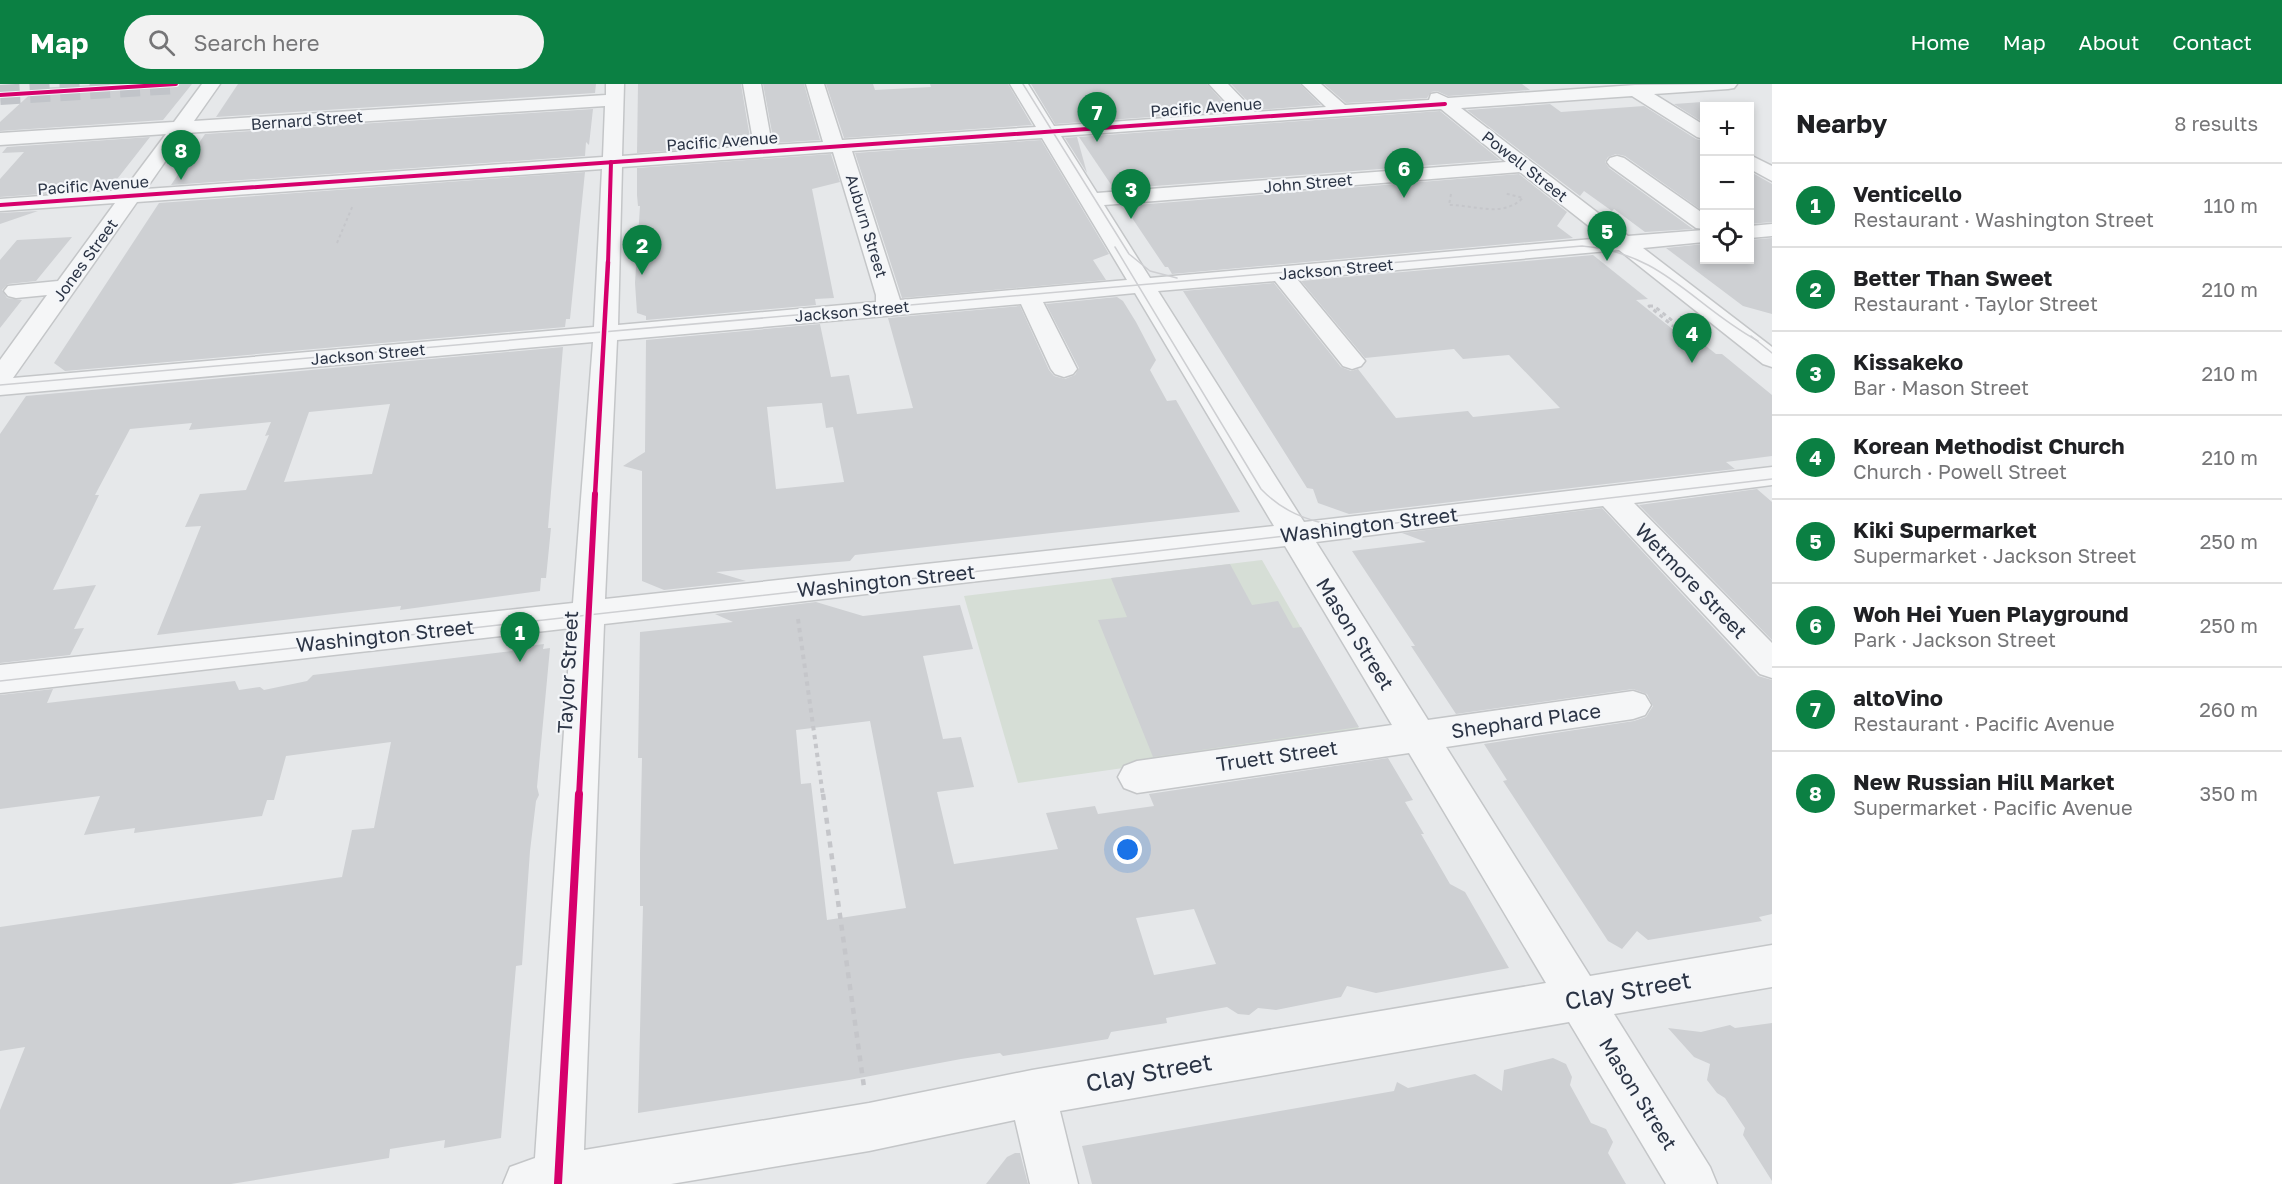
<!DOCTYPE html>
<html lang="en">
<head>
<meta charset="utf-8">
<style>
	body { margin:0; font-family:"Golos Text",sans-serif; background:#f2f2f2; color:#202124 }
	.controls { position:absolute; right:18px; top:18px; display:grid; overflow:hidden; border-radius:0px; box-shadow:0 3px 9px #0003 }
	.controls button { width:54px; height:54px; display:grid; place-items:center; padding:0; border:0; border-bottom:2px solid #e0e0e0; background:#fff; color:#202124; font:30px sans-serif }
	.you { position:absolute; left:1128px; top:766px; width:21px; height:21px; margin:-15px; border:4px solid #fff; border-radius:50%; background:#1a73e8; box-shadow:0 0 0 9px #1a73e833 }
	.badge { display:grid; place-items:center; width:39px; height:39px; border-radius:50%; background:#0b8043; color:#fff; font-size:20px; font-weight:700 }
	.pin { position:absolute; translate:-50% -50px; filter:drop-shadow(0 2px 3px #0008) }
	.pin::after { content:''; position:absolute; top:32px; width:21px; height:18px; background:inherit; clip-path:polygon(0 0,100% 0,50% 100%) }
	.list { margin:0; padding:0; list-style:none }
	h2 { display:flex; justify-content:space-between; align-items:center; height:78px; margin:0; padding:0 24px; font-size:26px }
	h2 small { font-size:20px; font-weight:400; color:#757577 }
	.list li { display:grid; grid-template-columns:39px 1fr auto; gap:18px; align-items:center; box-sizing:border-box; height:84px; padding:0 24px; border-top:2px solid #e0e0e0 }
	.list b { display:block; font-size:22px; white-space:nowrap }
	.list p { margin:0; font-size:20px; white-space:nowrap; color:#757577 }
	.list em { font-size:20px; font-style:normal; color:#757577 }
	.icon { flex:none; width:33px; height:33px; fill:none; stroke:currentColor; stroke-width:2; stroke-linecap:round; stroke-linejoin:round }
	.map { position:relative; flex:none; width:1772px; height:1100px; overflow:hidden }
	header { display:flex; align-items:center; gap:36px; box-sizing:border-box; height:84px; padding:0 30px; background:#0b8043; color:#fff }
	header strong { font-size:28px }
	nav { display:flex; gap:33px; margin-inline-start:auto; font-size:21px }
	.search { width:420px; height:54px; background:#f2f2f2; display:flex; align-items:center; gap:15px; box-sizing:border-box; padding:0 21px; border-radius:33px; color:#757577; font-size:22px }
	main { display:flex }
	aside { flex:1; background:#fff }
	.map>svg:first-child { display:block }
</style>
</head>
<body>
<header>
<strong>Map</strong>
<div class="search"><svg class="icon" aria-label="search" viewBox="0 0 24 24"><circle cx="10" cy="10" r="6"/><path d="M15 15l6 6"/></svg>Search here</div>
<nav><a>Home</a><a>Map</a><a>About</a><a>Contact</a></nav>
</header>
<main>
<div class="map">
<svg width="1772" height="1100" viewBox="0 0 1772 1100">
	<rect width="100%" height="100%" fill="#e6e8ea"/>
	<!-- green -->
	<path fill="#d6ded6" d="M1262 476 1362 650 1018 699 964 512Z"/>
	<!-- building -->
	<g fill="#ced0d3" fill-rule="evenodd">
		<path d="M109 0H192L163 36 0 47V38L37 4Z"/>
		<path d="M238 0H596L595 9 216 33Z"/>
		<path d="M638 0H741L751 60 637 69Z"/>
		<path d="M763 0H804L820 56 774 59Z"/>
		<path d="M826 0H873L875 6 931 3 930 0H1008L1032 41 844 54Z"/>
		<path d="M1031 0H1207L1231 27 1055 40Z"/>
		<path d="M1231 0H1300L1321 21 1256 26Z"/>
		<path d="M1324 0H1522L1530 6 1448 12 1437 7 1431 8 1427 14 1346 19Z"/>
		<path d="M1702 18 1710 22H1704V39L1674 20Z"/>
		<path d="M1550 20 1561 28 1644 22 1696 55 1704 57V128L1625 72 1616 70 1608 73 1605 78 1609 84 1693 145 1645 148 1614 125 1612 127 1584 107 1580 112 1467 26Z"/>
		<path d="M593 25 589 61 586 58 585 72 171 101 205 50Z"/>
		<path d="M1440 27 1500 76 1114 105 1079 53Z"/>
		<path d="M150 53 114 99 96 106 0 113V95L24 68 2 69 7 63Z"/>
		<path d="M1077 53 1087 89 1065 54Z"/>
		<path d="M1041 56 1109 170 1093 176 1106 196 902 214 855 69Z"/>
		<path d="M831 70 840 98 812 105 834 214 815 215 816 221 646 236V232L637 229 635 199 640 122H638L637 111V84Z"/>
		<path d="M1749 87 1772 100V138L1749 140Z"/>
		<path d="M585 88 570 235H566L565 243 65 287 54 279 159 119Z"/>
		<path d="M1519 90 1567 128 1557 142 1573 154 1172 190 1168 183H1165L1124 122Z"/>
		<path d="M38 127 0 140V129Z"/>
		<path d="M72 153 36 197 8 200 2 206 7 214 22 216 0 244V176L17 156Z"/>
		<path d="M1772 154V230L1743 222 1666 164 1704 160V176H1749V156Z"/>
		<path d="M1593 171 1648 215 1636 216 1695 263 1706 262 1716 270H1722L1772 311V372L1726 378 1735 385 1349 430 1318 419 1313 405 1307 404 1183 207 1274 199 1341 283 1351 287 1358 285 1396 334 1468 327 1473 333 1560 324 1509 271 1463 275 1454 265 1365 274 1301 197Z"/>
		<path d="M1117 213 1123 217 1136 238 1156 276 1150 286 1167 317 1176 316 1240 428 882 468 855 471 850 477 716 488 746 497 664 506 642 497V387L623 382 645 368 646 256 820 240 831 293 849 291 857 330 913 324 888 234 1020 222 1049 286 1054 292 1065 295 1075 291 1079 284 1046 220ZM822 319 826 344 833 343 844 398 776 405 767 323Z"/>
		<path d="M563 263 548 444H551L546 494H541L540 507 400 526 401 522 157 551 201 442 185 443 200 410 246 406 269 351 265 352 271 338 189 346 192 339 130 345 95 411H99L53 506 96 501 74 545 84 544 70 571 0 579V350L26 312ZM390 320 372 390 284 398 309 328Z"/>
		<path d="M1757 405 1772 418V556L1639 421Z"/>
		<path d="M1602 424 1758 592 1772 596V830L1759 833 1762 837 1648 856 1637 847 1622 865 1608 857 1503 697 1507 696 1484 660 1634 637 1646 633 1653 622 1647 610 1633 605 1456 630 1411 562H1415L1352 467 1426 458 1402 449Z"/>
		<path d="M1230 480 1252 521 1278 517 1293 544 1301 543 1359 643 1153 673 1098 536 1127 533 1111 494Z"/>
		<path d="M816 518 863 532 960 521 973 565 923 572 943 655 961 653 974 703 937 708 954 780 1058 765 1046 729 1095 722 1098 730 1154 722 1149 710 1388 674 1413 716 1405 718 1424 750H1421L1450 800 1465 808 1509 884 1376 909 1347 902 1341 913 1276 926 1258 924 1249 931 1238 930 1227 923 1166 934 1167 939 1111 948 1108 955 1003 972 1000 969 961 975 849 996 638 1029 643 822H640V769L642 674H638L640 548 733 538 715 530ZM870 637 906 824 827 836 811 699 801 700 796 646ZM1194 825 1216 880 1154 891 1136 834Z"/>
		<path d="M544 560 543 565 550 564 537 703 539 711 536 717 530 767 522 881 516 882 501 1054 444 1064 445 1056 390 1065 389 1074 231 1100H0V1026L25 963 0 967V843L342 793 352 746 374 744 391 658 286 672 274 716H267L262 732 134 749 135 744 84 751 100 712 0 725V611L53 605 47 619 235 597 239 606 260 603 264 606 307 597 313 591 512 567V564Z"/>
		<path d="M1772 939V1097L1743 1051 1745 1044 1725 1014 1717 1009 1707 996 1710 980 1694 973 1668 944 1701 948 1730 941 1735 944Z"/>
		<path d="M1553 974 1566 980 1572 993 1570 1001 1591 1039 1606 1045 1613 1058 1608 1069 1626 1100H1092L1082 1062 1394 1007 1397 998 1408 1004 1475 990 1502 1007 1504 986Z"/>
		<path d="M1015 1069H1020L1028 1100H986L1007 1073Z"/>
	</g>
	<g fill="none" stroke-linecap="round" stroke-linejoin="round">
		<!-- major-tunnel -->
		<path stroke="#c1c4c9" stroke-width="20" stroke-dasharray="20 10" stroke-linecap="butt" d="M0 11 176 0"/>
		<defs>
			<g id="minor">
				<path d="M202 0H220L194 37 606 11V0H624L622 72 754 62 743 0H761L772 61 823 58 806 0H824L842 56 1036 43 1010 0H1028L1054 42 1236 29 1209 0H1228L1255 28 1326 23 1302 0H1321L1345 21 1429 16 1431 10 1437 9 1448 14 1635 1 1737 0 1734 4 1728 5 1654 10 1704 41V55L1697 53 1632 12 1461 24 1628 152 1704 146V158L1643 164 1772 263V283L1763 280 1619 166 1297 195 1365 277 1361 282 1352 285 1343 282 1275 197 1158 207 1304 438 1772 383V401L1634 419 1772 559V594L1760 590 1603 422 1316 458 1428 636 1633 607 1645 611 1651 621 1645 631 1633 635 1446 663 1590 892 1772 861V903L1614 930 1710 1083 1717 1100H1666L1569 938 1060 1027 1078 1100H1030L1015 1036 869 1067 671 1100H503L510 1083 535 1074 571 544 0 609V581L573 519 593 258 0 311V276L47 211 16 214 8 212 4 207 8 202 58 197 115 119 0 127V115L124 106 166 50 0 61V49L174 38ZM605 22 603 73 146 105 185 49ZM1441 25 1506 78 1097 109 1061 52ZM1042 54 1127 196 900 216 852 67ZM833 68 876 211V218L618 241 622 83ZM602 85 594 243 13 294 137 118ZM1520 88 1604 154 1150 194 1104 121ZM1135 209 1274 442 605 515 617 256 1021 220 1051 285 1055 290 1064 293 1073 290 1077 285 1043 218ZM1285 462 1392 641 1137 677 1124 682 1118 693 1124 704 1137 709 1409 669 1546 899 1032 986 869 1019 584 1066 604 540Z"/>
				<path d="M1750 71 1772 82V97L1750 85Z"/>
				<path d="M1617 72 1624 74 1704 130V145L1696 144 1610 82 1607 78 1610 74Z"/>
				<path d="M1772 140V152L1750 154V142Z"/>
			</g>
		</defs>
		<!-- minor casing -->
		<use href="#minor" stroke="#c4c6c8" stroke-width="3"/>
		<!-- path-far3 -->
		<g stroke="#c5c6ca" stroke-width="2" stroke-dasharray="3 3" stroke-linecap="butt">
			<path d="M1451 110 1449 121C1475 121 1502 134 1523 114L1504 109"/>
			<path d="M337 159 353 121"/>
		</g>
		<!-- path-far2 -->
		<g stroke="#c5c6ca" stroke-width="3" stroke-dasharray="4 4" stroke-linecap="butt">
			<path d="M1649 222H1654L1685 247H1679Z"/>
			<path d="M1683 253 1698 251"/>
		</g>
		<!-- path-far1 -->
		<path stroke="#c5c6ca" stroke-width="4" stroke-dasharray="4.5 4.5" stroke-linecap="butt" d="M798 535 823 712"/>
		<!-- path -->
		<path stroke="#c5c6ca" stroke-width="4.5" stroke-dasharray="6 6" stroke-linecap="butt" d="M823 710 864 1003"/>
		<!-- minor -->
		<use href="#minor" fill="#f5f6f7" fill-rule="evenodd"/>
		<!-- tram -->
		<g stroke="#cecfd2" stroke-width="1.5">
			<path d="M1023 0 1129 170 1150 187 1177 194"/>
			<path d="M1115 163 1261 405C1282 427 1307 437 1337 442"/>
			<path d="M1751 252 1772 269"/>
			<path d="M0 301 1582 162C1664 169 1692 221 1758 257"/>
			<path d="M0 597 1140 469 1772 395"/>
		</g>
		<defs>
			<g id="cycleway-far3">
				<path d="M0 11 176 0"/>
				<path d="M0 121 1445 20"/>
				<path d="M608 180 611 78"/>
			</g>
			<path id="cycleway-far2" d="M595 411 608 178"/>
			<path id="cycleway-far1" d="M579 712 595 410"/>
			<path id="cycleway" d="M558 1100 579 710"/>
		</defs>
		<!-- cycleway-far3 casing -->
		<use href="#cycleway-far3" stroke="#f4f6f9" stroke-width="6"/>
		<!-- cycleway-far2 casing -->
		<use href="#cycleway-far2" stroke="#f4f6f9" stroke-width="8"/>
		<!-- cycleway-far1 casing -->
		<use href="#cycleway-far1" stroke="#f4f6f9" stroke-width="10"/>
		<!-- cycleway casing -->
		<use href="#cycleway" stroke="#f4f6f9" stroke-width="11"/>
		<!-- cycleway-far3 -->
		<use href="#cycleway-far3" stroke="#d6006c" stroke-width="4"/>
		<!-- cycleway-far2 -->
		<use href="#cycleway-far2" stroke="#d6006c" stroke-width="4.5"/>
		<!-- cycleway-far1 -->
		<use href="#cycleway-far1" stroke="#d6006c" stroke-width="6"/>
		<!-- cycleway -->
		<use href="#cycleway" stroke="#d6006c" stroke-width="8"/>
	</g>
	<g text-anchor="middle" stroke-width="4.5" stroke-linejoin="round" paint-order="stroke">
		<!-- far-street labels -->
		<g font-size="16" fill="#2b3445" stroke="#f4f6f9">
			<text transform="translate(1206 23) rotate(-4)" y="6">Pacific Avenue</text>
			<text transform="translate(307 36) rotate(-4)" y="6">Bernard Street</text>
			<text transform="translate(722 57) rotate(-4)" y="6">Pacific Avenue</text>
			<text transform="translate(1525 82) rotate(38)" y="6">Powell Street</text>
			<text transform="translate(1308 99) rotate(-5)" y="6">John Street</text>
			<text transform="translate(93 101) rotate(-4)" y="6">Pacific Avenue</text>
			<text transform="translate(867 142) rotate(73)" y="6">Auburn Street</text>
			<text transform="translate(85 176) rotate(-54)" y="6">Jones Street</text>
			<text transform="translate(1336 185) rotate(-5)" y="6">Jackson Street</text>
			<text transform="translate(852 227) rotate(-5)" y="6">Jackson Street</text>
			<text transform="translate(368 270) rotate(-5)" y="6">Jackson Street</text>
		</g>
		<!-- street labels -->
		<g font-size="20" fill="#2b3445" stroke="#f4f6f9">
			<text transform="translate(1369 441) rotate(-7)" y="7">Washington Street</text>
			<text transform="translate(886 497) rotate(-6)" y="7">Washington Street</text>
			<text transform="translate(1691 497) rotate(46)" y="7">Wetmore Street</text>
			<text transform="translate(1355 550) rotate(58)" y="7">Mason Street</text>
			<text transform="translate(385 552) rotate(-6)" y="7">Washington Street</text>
			<text transform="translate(568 588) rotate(-87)" y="7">Taylor Street</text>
			<text transform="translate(1526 637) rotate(-8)" y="7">Shephard Place</text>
			<text transform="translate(1277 672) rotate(-8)" y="7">Truett Street</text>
			<text transform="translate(1638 1010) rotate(58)" y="7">Mason Street</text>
		</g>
		<!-- near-street labels -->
		<g font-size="24" fill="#2b3445" stroke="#f4f6f9">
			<text transform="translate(1628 907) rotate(-10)" y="8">Clay Street</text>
			<text transform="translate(1149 989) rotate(-10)" y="8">Clay Street</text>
		</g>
	</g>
</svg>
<div class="controls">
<button>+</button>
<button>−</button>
<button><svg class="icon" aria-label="locate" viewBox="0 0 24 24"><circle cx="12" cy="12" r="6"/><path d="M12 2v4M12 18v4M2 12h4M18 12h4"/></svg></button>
</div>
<div class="you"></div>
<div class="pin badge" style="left:520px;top:578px">1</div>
<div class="pin badge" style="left:642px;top:191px">2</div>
<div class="pin badge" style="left:1131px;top:135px">3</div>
<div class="pin badge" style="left:1692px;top:279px">4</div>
<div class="pin badge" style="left:1607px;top:177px">5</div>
<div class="pin badge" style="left:1404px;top:114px">6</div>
<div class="pin badge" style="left:1097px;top:58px">7</div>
<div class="pin badge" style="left:181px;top:96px">8</div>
</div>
<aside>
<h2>Nearby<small>8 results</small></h2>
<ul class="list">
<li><span class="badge">1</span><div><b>Venticello</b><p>Restaurant · Washington Street</p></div><em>110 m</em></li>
<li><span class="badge">2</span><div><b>Better Than Sweet</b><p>Restaurant · Taylor Street</p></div><em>210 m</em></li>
<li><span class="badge">3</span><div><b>Kissakeko</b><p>Bar · Mason Street</p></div><em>210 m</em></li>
<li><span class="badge">4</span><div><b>Korean Methodist Church</b><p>Church · Powell Street</p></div><em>210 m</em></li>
<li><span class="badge">5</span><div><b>Kiki Supermarket</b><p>Supermarket · Jackson Street</p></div><em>250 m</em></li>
<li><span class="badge">6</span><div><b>Woh Hei Yuen Playground</b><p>Park · Jackson Street</p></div><em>250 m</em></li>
<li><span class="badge">7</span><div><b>altoVino</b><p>Restaurant · Pacific Avenue</p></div><em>260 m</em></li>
<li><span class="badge">8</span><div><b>New Russian Hill Market</b><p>Supermarket · Pacific Avenue</p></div><em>350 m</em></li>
</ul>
</aside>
</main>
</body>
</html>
